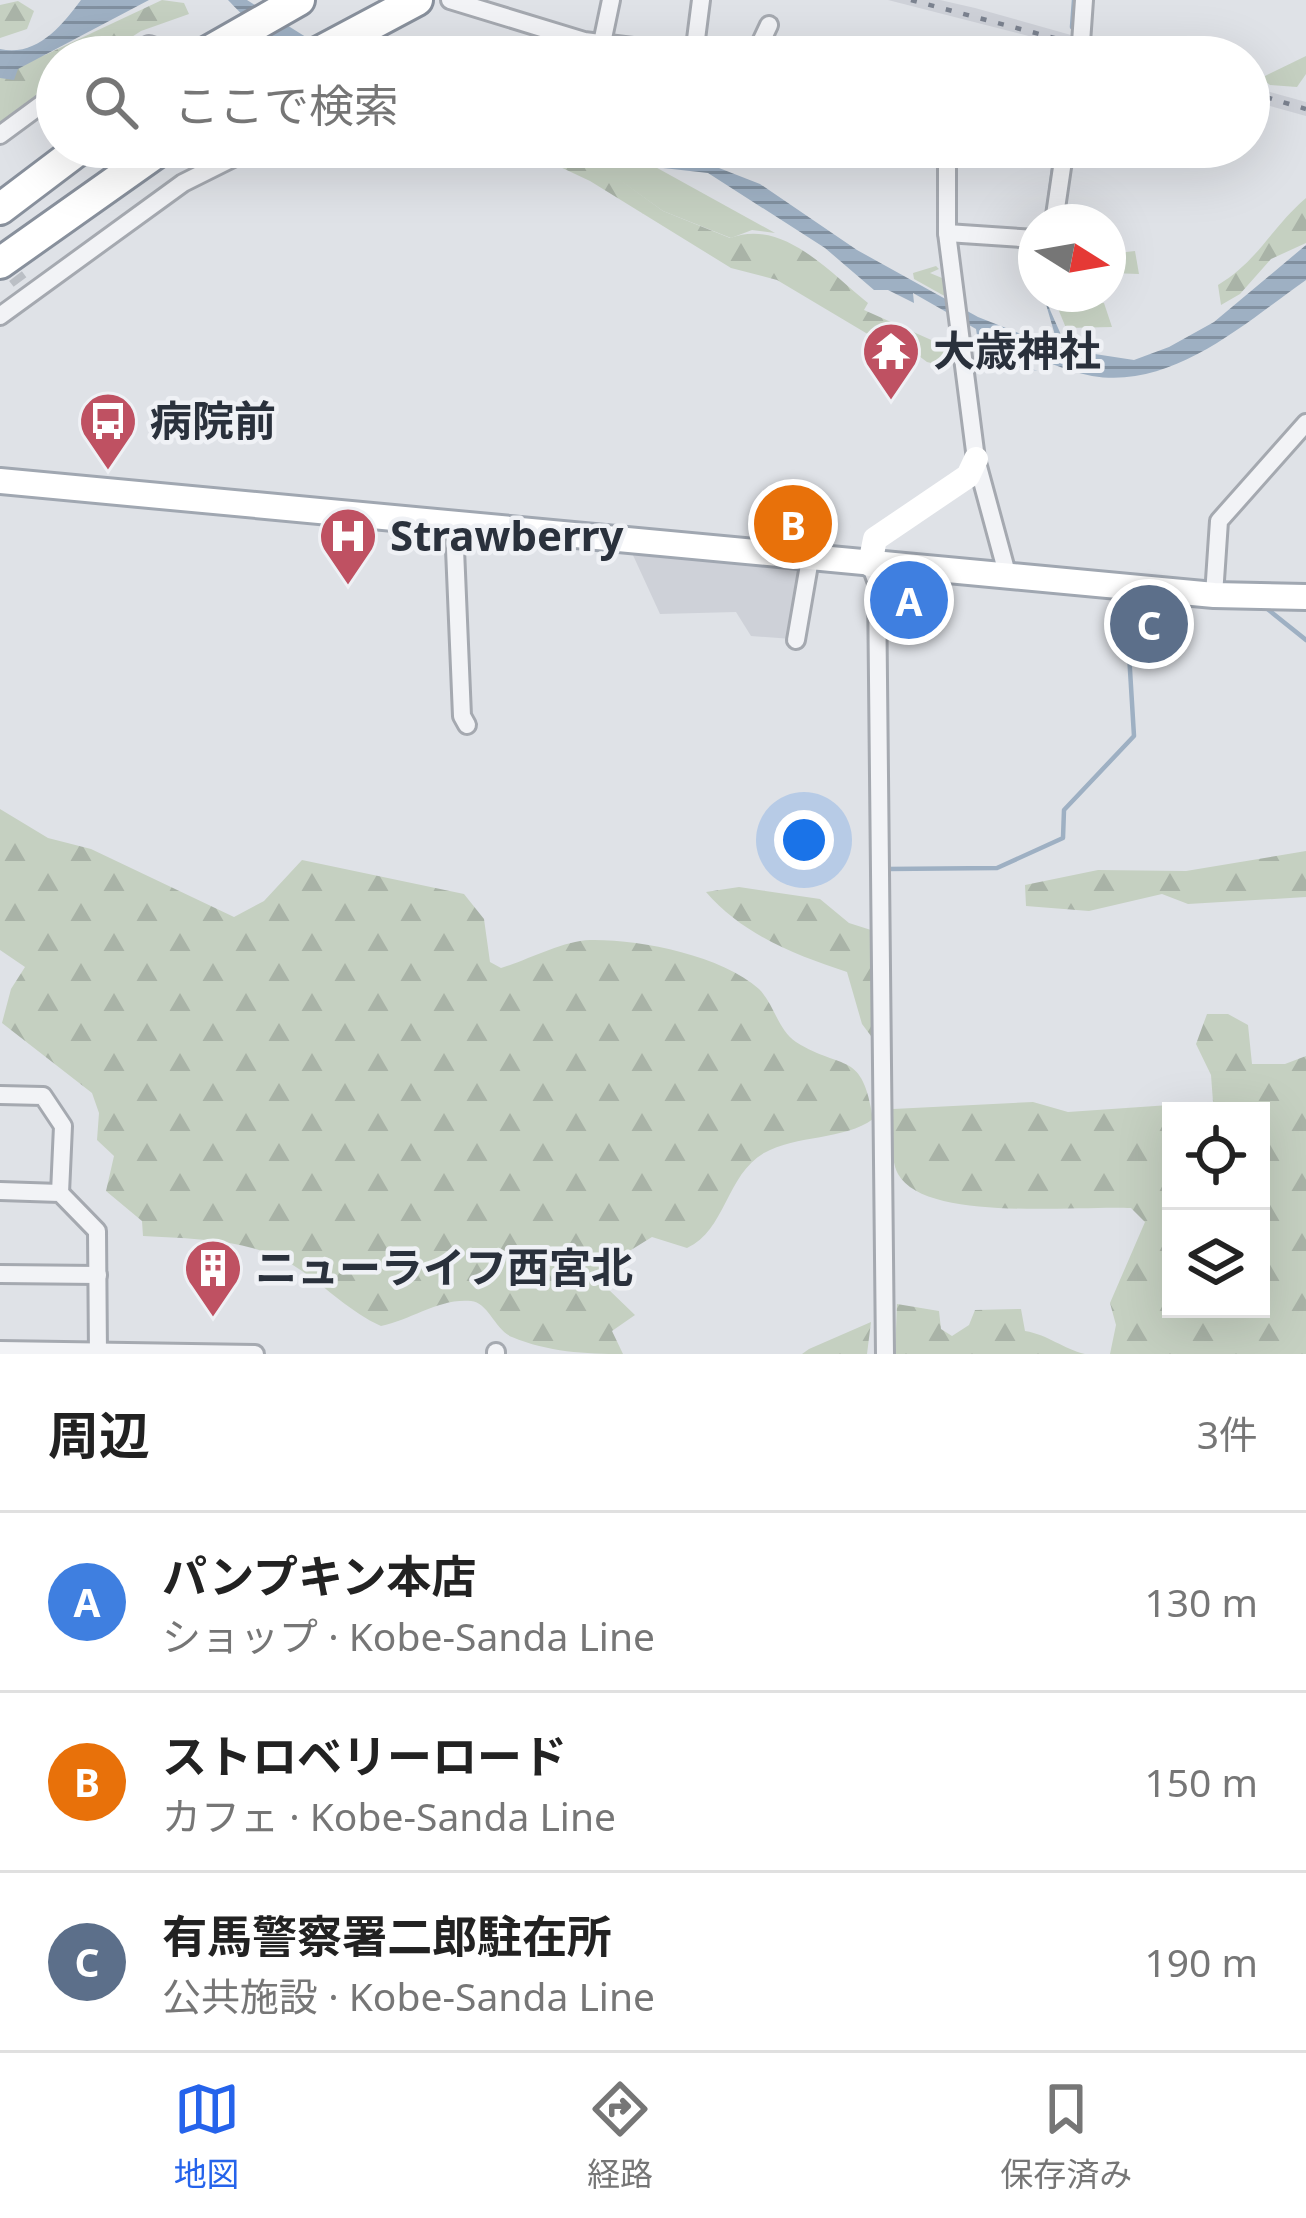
<!DOCTYPE html>
<html lang="ja">
<head>
<meta charset="utf-8">
<style>
	body { margin:0; font-family:"Noto Sans","Noto Sans JP",sans-serif; background:#f6f6f6; color:#222 }
	.controls { position:absolute; right:36px; bottom:36px; display:grid; overflow:hidden; border-radius:0px; box-shadow:0 12px 48px #0002 }
	.controls button { width:108px; height:108px; display:grid; place-items:center; padding:0; border:0; border-bottom:3px solid #e0e0e0; background:#fff; color:#222; font:60px sans-serif }
	.compass { position:absolute; left:1018px; top:204px; width:108px; height:108px; border-radius:50%; background:#fff; box-shadow:0 12px 48px #0002; rotate:101deg }
	.you { position:absolute; left:804px; top:840px; width:42px; height:42px; margin:-30px; border:9px solid #fff; border-radius:50%; background:#1a73e8; box-shadow:0 0 0 18px #1a73e833 }
	.badge { display:grid; place-items:center; width:78px; height:78px; border-radius:50%; background:#2563eb; color:#fff; font-size:39px; font-weight:700 }
	.pin { position:absolute; translate:-50% -50%; border:6px solid #fff; box-shadow:0 3px 12px #0006 }
	.list { margin:0; padding:0; list-style:none }
	h2 { display:flex; justify-content:space-between; align-items:center; height:156px; margin:0; padding:0 48px; font-size:51px }
	h2 small { font-size:39px; font-weight:400; color:#767676 }
	.list li { display:grid; grid-template-columns:78px 1fr auto; gap:36px; align-items:center; box-sizing:border-box; height:180px; padding:0 48px; border-top:3px solid #e0e0e0 }
	.list b { display:block; font-size:45px; white-space:nowrap }
	.list p { margin:0; font-size:39px; white-space:nowrap; color:#767676 }
	.list em { font-size:39px; font-style:normal; color:#767676 }
	.icon { flex:none; width:66px; height:66px; fill:none; stroke:currentColor; stroke-width:2; stroke-linecap:round; stroke-linejoin:round }
	.map { position:relative; flex:none; width:1306px; height:1354px; overflow:hidden }
	.search { position:absolute; background:#fff; box-shadow:0 12px 48px #0002; left:36px; right:36px; top:36px; height:132px; display:flex; align-items:center; gap:30px; box-sizing:border-box; padding:0 42px; border-radius:66px; color:#767676; font-size:45px }
	.sheet { height:696px; background:#fff }
	nav { display:flex; justify-content:space-around; align-items:center; box-sizing:border-box; height:168px; border-top:3px solid #e0e0e0; background:#fff; font-size:33px; color:#767676 }
	nav a { display:grid; justify-items:center; gap:6px }
	nav .on { color:#2563eb }
	.map>svg:first-child { display:block }
</style>
</head>
<body>
<div class="map">
<svg width="1306" height="1354" viewBox="0 0 1306 1354">
	<defs>
		<pattern id="forest-firs" width="22" height="20" patternUnits="userSpaceOnUse" patternTransform="scale(3)"><rect width="22" height="20" fill="#c5d0c1"/><path d="M5 1l3.5 6h-7zM16 11l3.5 6h-7z" fill="#a9b3a7"/></pattern>
		<pattern id="water-rules" width="6" height="5" patternUnits="userSpaceOnUse" patternTransform="scale(3)"><rect width="6" height="5" fill="#9eb0c3"/><path d="M0 2.5h6" fill="none" stroke="#8190a0"/></pattern>
	</defs>
	<rect width="100%" height="100%" fill="#dfe2e7"/>
	<!-- built -->
	<g fill="#ced1d8">
		<path d="M888 0H940L975 8 1078 37 1076 48Z"/>
		<path d="M1249 86 1306 102V116L1249 100Z"/>
		<path d="M632 553 800 570 792 639 751 636 736 612 660 614Z"/>
	</g>
	<!-- grass -->
	<g fill="#c5d0c1">
		<path d="M1306 56V74L1297 87 1270 85 1261 78Z"/>
		<path d="M631 158 650 164 775 233 752 230 731 238 663 211 618 179Z"/>
		<path d="M1135 251 1139 274 1108 273V254Z"/>
		<path d="M1052 294H1086L1089 301 1104 303 1112 327 1066 328Z"/>
	</g>
	<!-- forest -->
	<g fill="url(#forest-firs)" fill-rule="evenodd">
		<path d="M162 0 184 3 189 14 141 31 101 57H57V87L0 128V64L45 55Z"/>
		<path d="M18 1 34 11 27 29 0 38V5Z"/>
		<path d="M511 147C545 147 611 135 635 162L619 179 663 211 730 238C783 218 829 272 868 303L864 310 956 351 947 367 927 362 903 344 876 339 777 280 731 268 590 181 541 158 534 164Z"/>
		<path d="M1306 198V243L1271 259 1240 294 1221 305 1218 285C1259 260 1270 229 1306 198Z"/>
		<path d="M936 266 939 269 930 273 942 278 945 273 948 298 914 279 913 273Z"/>
		<path d="M0 809 48 838 91 849 234 917 264 901 302 860 464 894 484 919 490 962 501 968C528 960 562 941 590 940 639 939 721 955 759 989 774 1004 778 1030 796 1042 844 1072 862 1049 873 1119 845 1140 796 1135 764 1153 726 1175 726 1230 687 1248L652 1237 610 1263 607 1288 635 1315 612 1331 623 1354C585 1354 548 1352 512 1337 495 1330 488 1302 471 1301 439 1298 411 1320 381 1326 343 1309 317 1276 280 1258 237 1238 189 1239 143 1236L142 1221 106 1191 114 1156 97 1140 99 1113 92 1093 2 1023 11 989 25 967 0 950Z"/>
		<path d="M1306 851V897L1188 904 1162 894 1089 911 1026 906 1025 885 1098 870 1186 871Z"/>
		<path d="M739 887 820 899 849 923 871 930 874 1040 862 1024 847 972C795 955 742 934 706 892Z"/>
		<path d="M1207 1014H1228L1248 1025 1252 1064H1285L1306 1056V1354H1110L1116 1325 1110 1303 1145 1222 1131 1208C1078 1205 925 1223 898 1174 889 1158 894 1127 893 1109L1033 1102 1068 1112 1213 1102 1211 1075 1196 1044ZM1171 1111H1261V1309H1171Z"/>
		<path d="M897 1304 939 1311 941 1329 952 1336 969 1325 975 1310 1021 1309 1025 1331C1049 1335 1063 1349 1085 1354H895Z"/>
		<path d="M871 1322 867 1354H802L809 1349Z"/>
	</g>
	<!-- water -->
	<g fill="url(#water-rules)">
		<path d="M81 0H149L18 69 14 80 0 78V49C36 57 61 27 81 0Z"/>
		<path d="M228 0H247L333 54C296 59 253 28 228 0Z"/>
		<path d="M589 147H694L718 161 719 168 760 184 857 250 978 317 1059 349 1043 294 1062 337V349L1134 360 1169 347 1214 322 1306 245V280C1246 322 1173 390 1092 376 1053 369 1017 346 980 334L981 345 993 357 1038 371 981 360 976 329 913 293 914 303 888 290H874L825 248 708 173 663 168Z"/>
	</g>
	<g fill="none" stroke-linecap="round" stroke-linejoin="round">
		<!-- stream -->
		<g stroke="#9eb0c3" stroke-width="4.5">
			<path d="M1072 27 1074 0"/>
			<path d="M1070 57 1071 52"/>
			<path d="M1046 222 1056 147"/>
			<path d="M1265 607 1306 640"/>
			<path d="M887 869 997 868 1063 838 1064 810 1134 736 1126 604 1146 599"/>
		</g>
		<!-- street-tunnel -->
		<path stroke="#bbbfc5" stroke-width="16" stroke-dasharray="16 8" stroke-linecap="butt" d="M1 257 20 282"/>
		<defs>
			<g id="street">
				<path d="M450 0 584 41 714 57"/>
				<path d="M602 43 611 0"/>
				<path d="M694 55 701 0"/>
				<path d="M124 57 149 45 176 54"/>
				<path d="M754 57 769 25"/>
				<path d="M1080 57 1084 0"/>
				<path d="M0 135 57 93"/>
				<path d="M947 147V233L976 459 1008 577"/>
				<path d="M1054 222 1065 147"/>
				<path d="M947 233 1036 239"/>
				<path d="M0 316 183 183 255 147"/>
				<path d="M454 525 462 716 467 725"/>
				<path d="M870 564 877 583 885 1354"/>
				<path d="M1214 595 1219 521 1306 423"/>
				<path d="M796 640 810 559"/>
				<path d="M0 1095 43 1096 63 1126 60 1193"/>
				<path d="M0 1191 60 1193 97 1231 98 1354"/>
				<path d="M0 1274 98 1275"/>
				<path d="M0 1350 255 1354"/>
				<path d="M496 1354V1352"/>
			</g>
			<path id="primary" d="M0 481 1214 595 1306 597"/>
			<g id="highway">
				<path d="M199 57 299 0"/>
				<path d="M310 57 417 0"/>
				<path d="M0 209 82 147"/>
				<path d="M0 263 164 147"/>
			</g>
		</defs>
		<!-- street casing -->
		<use href="#street" stroke="#a5a9b0" stroke-width="22"/>
		<!-- primary casing -->
		<use href="#primary" stroke="#a0a7b1" stroke-width="30"/>
		<!-- highway casing -->
		<use href="#highway" stroke="#88909c" stroke-width="36"/>
		<!-- street -->
		<use href="#street" stroke="#f2f3f6" stroke-width="16"/>
		<!-- secondary -->
		<path stroke="#fff" stroke-width="24" d="M870 564 875 539 968 476 976 459"/>
		<!-- primary -->
		<use href="#primary" stroke="#fff" stroke-width="24"/>
		<!-- highway -->
		<use href="#highway" stroke="#fff" stroke-width="30"/>
		<!-- rail -->
		<g stroke="#7b828f" stroke-width="4.5" stroke-dasharray="6 12" stroke-linecap="butt">
			<path d="M911 0 1126 57"/>
			<path d="M1249 92 1306 109"/>
		</g>
	</g>
	<!-- icons -->
	<defs>
		<symbol id="temple-pin" viewBox="-11 -11 22 30"><path d="M0 17L-7.5 6A9.5 9.5 0 1 1 7.5 6Z" fill="#bf5162" stroke="#eff1f5"/><path d="M0-6L5-2H3V0L6.5 2.5H4V6H1.5V3h-3V6H-4V2.5H-6.5L-3 0V-2H-5Z" fill="#fff"/></symbol>
		<symbol id="bus-pin" viewBox="-11 -11 22 30"><path d="M0 17L-7.5 6A9.5 9.5 0 1 1 7.5 6Z" fill="#bf5162" stroke="#eff1f5"/><path d="M-5-6H5V4H4V6H2V4H-2V6H-4V4H-5ZM-3.5-4V0h7V-4ZM-3.5 1.2v1.5H-2V1.2ZM2 1.2v1.5H3.5V1.2Z" fill="#fff"/></symbol>
		<symbol id="hospital-pin" viewBox="-11 -11 22 30"><path d="M0 17L-7.5 6A9.5 9.5 0 1 1 7.5 6Z" fill="#bf5162" stroke="#eff1f5"/><path d="M-5-5h3v3.5h4V-5h3V5h-3V1.5h-4V5h-3Z" fill="#fff"/></symbol>
		<symbol id="building-pin" viewBox="-11 -11 22 30"><path d="M0 17L-7.5 6A9.5 9.5 0 1 1 7.5 6Z" fill="#bf5162" stroke="#eff1f5"/><path d="M-4-6H4V6H1V3H-1V6H-4ZM-2.5-4.3h1.7v1.8h-1.7ZM.8-4.3h1.7v1.8H.8ZM-2.5-1h1.7V.8h-1.7ZM.8-1h1.7V.8H.8Z" fill="#fff"/></symbol>
	</defs>
	<g fill-rule="evenodd">
		<use href="#temple-pin" x="858" y="318" width="66" height="90"/>
		<use href="#bus-pin" x="75" y="388" width="66" height="90"/>
		<use href="#hospital-pin" x="315" y="503" width="66" height="90"/>
		<use href="#building-pin" x="180" y="1235" width="66" height="90"/>
	</g>
	<g text-anchor="middle" stroke-width="9" stroke-linejoin="round" paint-order="stroke">
		<!-- poi labels -->
		<g font-size="42" font-weight="bold" fill="#2a313c" stroke="#eff1f5" text-anchor="start">
			<text x="933" y="366">大歳神社</text>
			<text x="150" y="436">病院前</text>
			<text x="390" y="551">Strawberry</text>
			<text x="255" y="1283">ニューライフ西宮北</text>
		</g>
	</g>
</svg>
<div class="controls">
<button><svg class="icon" aria-label="locate" viewBox="0 0 24 24"><circle cx="12" cy="12" r="6"/><path d="M12 2v4M12 18v4M2 12h4M18 12h4"/></svg></button>
<button><svg class="icon" aria-label="layers" viewBox="0 0 24 24"><path d="M12 4l9 5-9 5-9-5zM3 14l9 5 9-5"/></svg></button>
</div>
<svg class="compass" viewBox="-18 -18 36 36"><path d="M0-13l5 13h-10z" fill="#e53935"/><path d="M0 13l5-13h-10z" fill="#767676"/></svg>
<div class="you"></div>
<div class="pin badge" style="left:909px;top:600px;background:#3f7fe0">A</div>
<div class="pin badge" style="left:793px;top:524px;background:#e8710a">B</div>
<div class="pin badge" style="left:1149px;top:624px;background:#5c6f8a">C</div>
<div class="search"><svg class="icon" aria-label="search" viewBox="0 0 24 24"><circle cx="10" cy="10" r="6"/><path d="M15 15l6 6"/></svg>ここで検索</div>
</div>
<section class="sheet">
<h2>周辺<small>3件</small></h2>
<ul class="list">
<li><span class="badge" style="background:#3f7fe0">A</span><div><b>パンプキン本店</b><p>ショップ · Kobe-Sanda Line</p></div><em>130 m</em></li>
<li><span class="badge" style="background:#e8710a">B</span><div><b>ストロベリーロード</b><p>カフェ · Kobe-Sanda Line</p></div><em>150 m</em></li>
<li><span class="badge" style="background:#5c6f8a">C</span><div><b>有馬警察署二郎駐在所</b><p>公共施設 · Kobe-Sanda Line</p></div><em>190 m</em></li>
</ul>
</section>
<nav>
<a class="on"><svg class="icon" aria-label="map" viewBox="0 0 24 24"><path d="M3 6l6-2 6 2 6-2v14l-6 2-6-2-6 2zM9 4v14M15 6v14"/></svg>地図</a>
<a><svg class="icon" aria-label="directions" viewBox="0 0 24 24"><path d="M12 3l9 9-9 9-9-9zM9 14v-3h6M13 9l2 2-2 2"/></svg>経路</a>
<a><svg class="icon" aria-label="saved" viewBox="0 0 24 24"><path d="M7 4h10v16l-5-4-5 4z"/></svg>保存済み</a>
</nav>
</body>
</html>
